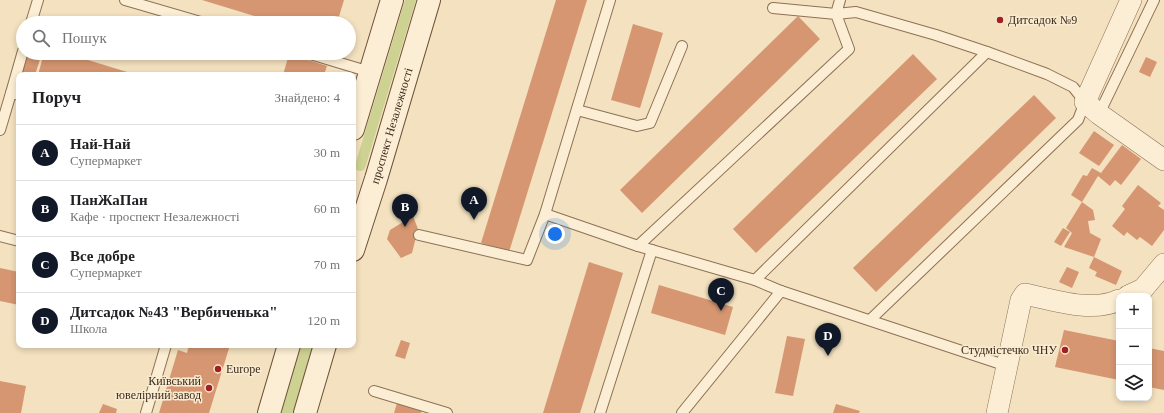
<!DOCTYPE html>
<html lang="uk">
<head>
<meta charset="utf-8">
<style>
	body { margin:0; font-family:Georgia,serif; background:#f2f2f2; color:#202124 }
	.controls { position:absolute; right:12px; bottom:12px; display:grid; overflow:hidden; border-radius:8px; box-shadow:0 2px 6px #0003 }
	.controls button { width:36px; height:36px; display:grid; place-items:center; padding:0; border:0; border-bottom:1px solid #e0e0e0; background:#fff; color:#202124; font:20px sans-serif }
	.you { position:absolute; left:555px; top:234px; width:14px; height:14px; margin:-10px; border:3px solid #fff; border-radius:50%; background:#1a73e8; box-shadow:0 0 0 6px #1a73e833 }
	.badge { display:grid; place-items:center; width:26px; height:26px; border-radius:50%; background:#111827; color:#fff; font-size:13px; font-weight:700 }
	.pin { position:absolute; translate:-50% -33px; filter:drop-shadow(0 1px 2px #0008) }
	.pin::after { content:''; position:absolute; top:21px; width:14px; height:12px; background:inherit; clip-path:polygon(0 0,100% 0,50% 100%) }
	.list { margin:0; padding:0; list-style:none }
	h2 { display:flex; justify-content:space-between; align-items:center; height:52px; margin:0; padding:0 16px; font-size:17px }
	h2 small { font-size:13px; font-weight:400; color:#757577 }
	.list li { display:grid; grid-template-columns:26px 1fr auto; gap:12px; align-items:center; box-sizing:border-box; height:56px; padding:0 16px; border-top:1px solid #e0e0e0 }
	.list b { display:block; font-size:15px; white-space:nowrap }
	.list p { margin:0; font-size:13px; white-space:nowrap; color:#757577 }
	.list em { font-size:13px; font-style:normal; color:#757577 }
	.icon { flex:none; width:22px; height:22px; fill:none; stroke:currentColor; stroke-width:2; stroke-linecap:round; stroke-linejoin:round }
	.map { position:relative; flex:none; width:1164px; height:413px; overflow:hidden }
	.search { position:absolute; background:#fff; box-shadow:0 2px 6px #0003; left:16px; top:16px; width:340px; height:44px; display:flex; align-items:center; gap:10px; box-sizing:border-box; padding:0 14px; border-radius:22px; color:#757577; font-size:15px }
	.panel { position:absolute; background:#fff; box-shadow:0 2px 6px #0003; left:16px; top:72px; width:340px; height:276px; border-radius:8px }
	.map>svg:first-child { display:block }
</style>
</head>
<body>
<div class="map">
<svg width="1164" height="413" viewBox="0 0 1164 413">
	<rect width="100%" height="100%" fill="#f3e1bf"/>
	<!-- green -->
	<g fill="#cdd292">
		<path d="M405 0H416L366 165 364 170 361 171 356 170 355 167 356 162Z"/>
		<path d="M301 345H313L293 413H280Z"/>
	</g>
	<!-- building -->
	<g fill="#d59671">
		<path d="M202 0H344L337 23H277Z"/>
		<path d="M556 0H587L509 252 481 243Z"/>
		<path d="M798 16 820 39 642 213 620 190Z"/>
		<path d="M633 24 663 33 640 108 611 100Z"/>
		<path d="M28 53H42L35 75H21Z"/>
		<path d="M44 53H65L137 75H38Z"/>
		<path d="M289 54 327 66 324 75H283Z"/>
		<path d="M913 54 937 79 756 253 733 229Z"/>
		<path d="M1146 57 1157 62 1150 77 1139 72Z"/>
		<path d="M1034 95 1056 118 876 292 853 268Z"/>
		<path d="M1094 131 1114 145 1099 166 1079 153Z"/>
		<path d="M1122 145 1141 159 1121 185 1115 180 1110 186 1098 176 1082 202 1071 195 1083 175 1087 176 1092 168 1101 173Z"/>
		<path d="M1138 185 1161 203 1158 206 1164 210V230L1152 246 1140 237 1137 240 1127 232 1124 236 1112 226 1125 209 1122 206Z"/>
		<path d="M1082 202 1093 210 1095 220 1088 221 1090 233 1101 239 1094 257 1064 247 1072 233 1066 228Z"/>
		<path d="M413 216 418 229 412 253 401 258 387 239 390 230Z"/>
		<path d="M1063 228 1070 232 1061 246 1054 242Z"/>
		<path d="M1094 257 1122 271 1116 285 1095 276 1097 272 1089 268Z"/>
		<path d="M589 262 623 273 616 296 580 413H543Z"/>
		<path d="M1067 267 1079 272 1072 288 1059 282Z"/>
		<path d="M0 268 19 272V305L0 301Z"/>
		<path d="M659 285 733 307 725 335 651 313Z"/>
		<path d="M1064 330 1119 341V380L1055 367Z"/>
		<path d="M787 336 805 339 793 396 775 393Z"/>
		<path d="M401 340 410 343 405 359 395 356Z"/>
		<path d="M189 345H230L209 413H159L178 350 187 353Z"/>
		<path d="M1149 348 1164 351V390L1149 387Z"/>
		<path d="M0 381 26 386 21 413H0Z"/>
		<path d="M397 403 422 411 421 413H394Z"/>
		<path d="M103 404 117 409 116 413H99Z"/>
		<path d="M836 404 860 411 859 413H833Z"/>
	</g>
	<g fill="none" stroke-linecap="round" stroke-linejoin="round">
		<defs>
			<g id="service">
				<path d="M125 0 204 23"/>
				<path d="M840 0 836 14 856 12 936 35 987 52 1047 74 1073 87 1085 102 1078 120 870 320"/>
				<path d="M31 23 38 0"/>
				<path d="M307 53 370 72"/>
				<path d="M11 93 23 51"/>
				<path d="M577 110 637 126 650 123 682 46"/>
				<path d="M1099 114 1154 0"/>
				<path d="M0 130 11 93 19 95"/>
				<path d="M545 214 610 0"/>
				<path d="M419 235 527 260 545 214 638 246 755 280 781 291 1007 366"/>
				<path d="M0 236 19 241"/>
				<path d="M638 246 849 49 836 14 773 8"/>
				<path d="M755 280 987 52"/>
				<path d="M374 391 447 413"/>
				<path d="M146 413 166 345"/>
				<path d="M600 413 652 250"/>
				<path d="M682 413 781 291"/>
			</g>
			<g id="minor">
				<path d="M1131 0 1085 102 1099 114 1164 160"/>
				<path d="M1128 296 1143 289 1164 264"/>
				<path d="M997 413 1021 300 1025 294C1053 300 1092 313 1119 300"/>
			</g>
			<g id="secondary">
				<path d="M353 129 392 0"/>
				<path id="s1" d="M353 250 376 179 429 0"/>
				<path d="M269 413 289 345"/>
				<path d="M305 413 325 345"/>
			</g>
		</defs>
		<!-- service casing -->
		<use href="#service" stroke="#8e7155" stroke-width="12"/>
		<!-- minor casing -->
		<use href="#minor" stroke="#8e7155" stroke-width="22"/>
		<!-- secondary casing -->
		<use href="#secondary" stroke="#705239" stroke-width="24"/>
		<!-- service -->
		<use href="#service" stroke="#fceed4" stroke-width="10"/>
		<!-- minor -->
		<use href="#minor" stroke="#fceed4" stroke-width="21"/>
		<!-- secondary -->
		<use href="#secondary" stroke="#fceed4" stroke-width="22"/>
	</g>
	<!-- markers -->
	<g fill="#a41e25" stroke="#f9ebd0" stroke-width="1.5">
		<circle cx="1000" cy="20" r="4"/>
		<circle cx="1065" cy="350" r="4"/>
		<circle cx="218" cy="369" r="4"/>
		<circle cx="209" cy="388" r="4"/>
	</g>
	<g text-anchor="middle" stroke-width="3" stroke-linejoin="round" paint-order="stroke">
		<!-- poi labels -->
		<g font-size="12" fill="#3c2a1c" stroke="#f9ebd0" text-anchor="start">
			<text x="1008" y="24">Дитсадок №9</text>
			<text x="1057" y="354" text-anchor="end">Студмістечко ЧНУ</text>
			<text x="226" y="373">Europe</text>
			<text x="201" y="385" text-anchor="end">Київський<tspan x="201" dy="14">ювелірний завод</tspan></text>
		</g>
		<!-- street labels -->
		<g font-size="12" fill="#3c2a1c" stroke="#f9ebd0">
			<text dy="4" stroke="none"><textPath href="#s1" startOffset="130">проспект Незалежності</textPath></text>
		</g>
	</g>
</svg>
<div class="controls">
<button>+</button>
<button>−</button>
<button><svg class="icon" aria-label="layers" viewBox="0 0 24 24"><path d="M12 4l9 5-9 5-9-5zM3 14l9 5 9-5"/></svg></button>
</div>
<div class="you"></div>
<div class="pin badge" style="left:474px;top:220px">A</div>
<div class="pin badge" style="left:405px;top:227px">B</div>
<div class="pin badge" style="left:721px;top:311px">C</div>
<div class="pin badge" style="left:828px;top:356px">D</div>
<div class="search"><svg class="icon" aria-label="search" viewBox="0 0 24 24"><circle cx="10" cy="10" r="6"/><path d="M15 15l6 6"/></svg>Пошук</div>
<section class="panel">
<h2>Поруч<small>Знайдено: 4</small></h2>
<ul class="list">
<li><span class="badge">A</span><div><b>Най-Най</b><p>Супермаркет</p></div><em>30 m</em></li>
<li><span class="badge">B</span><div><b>ПанЖаПан</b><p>Кафе · проспект Незалежності</p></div><em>60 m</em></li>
<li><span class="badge">C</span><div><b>Все добре</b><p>Супермаркет</p></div><em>70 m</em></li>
<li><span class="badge">D</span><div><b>Дитсадок №43 &quot;Вербиченька&quot;</b><p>Школа</p></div><em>120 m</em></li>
</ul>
</section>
</div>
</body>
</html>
